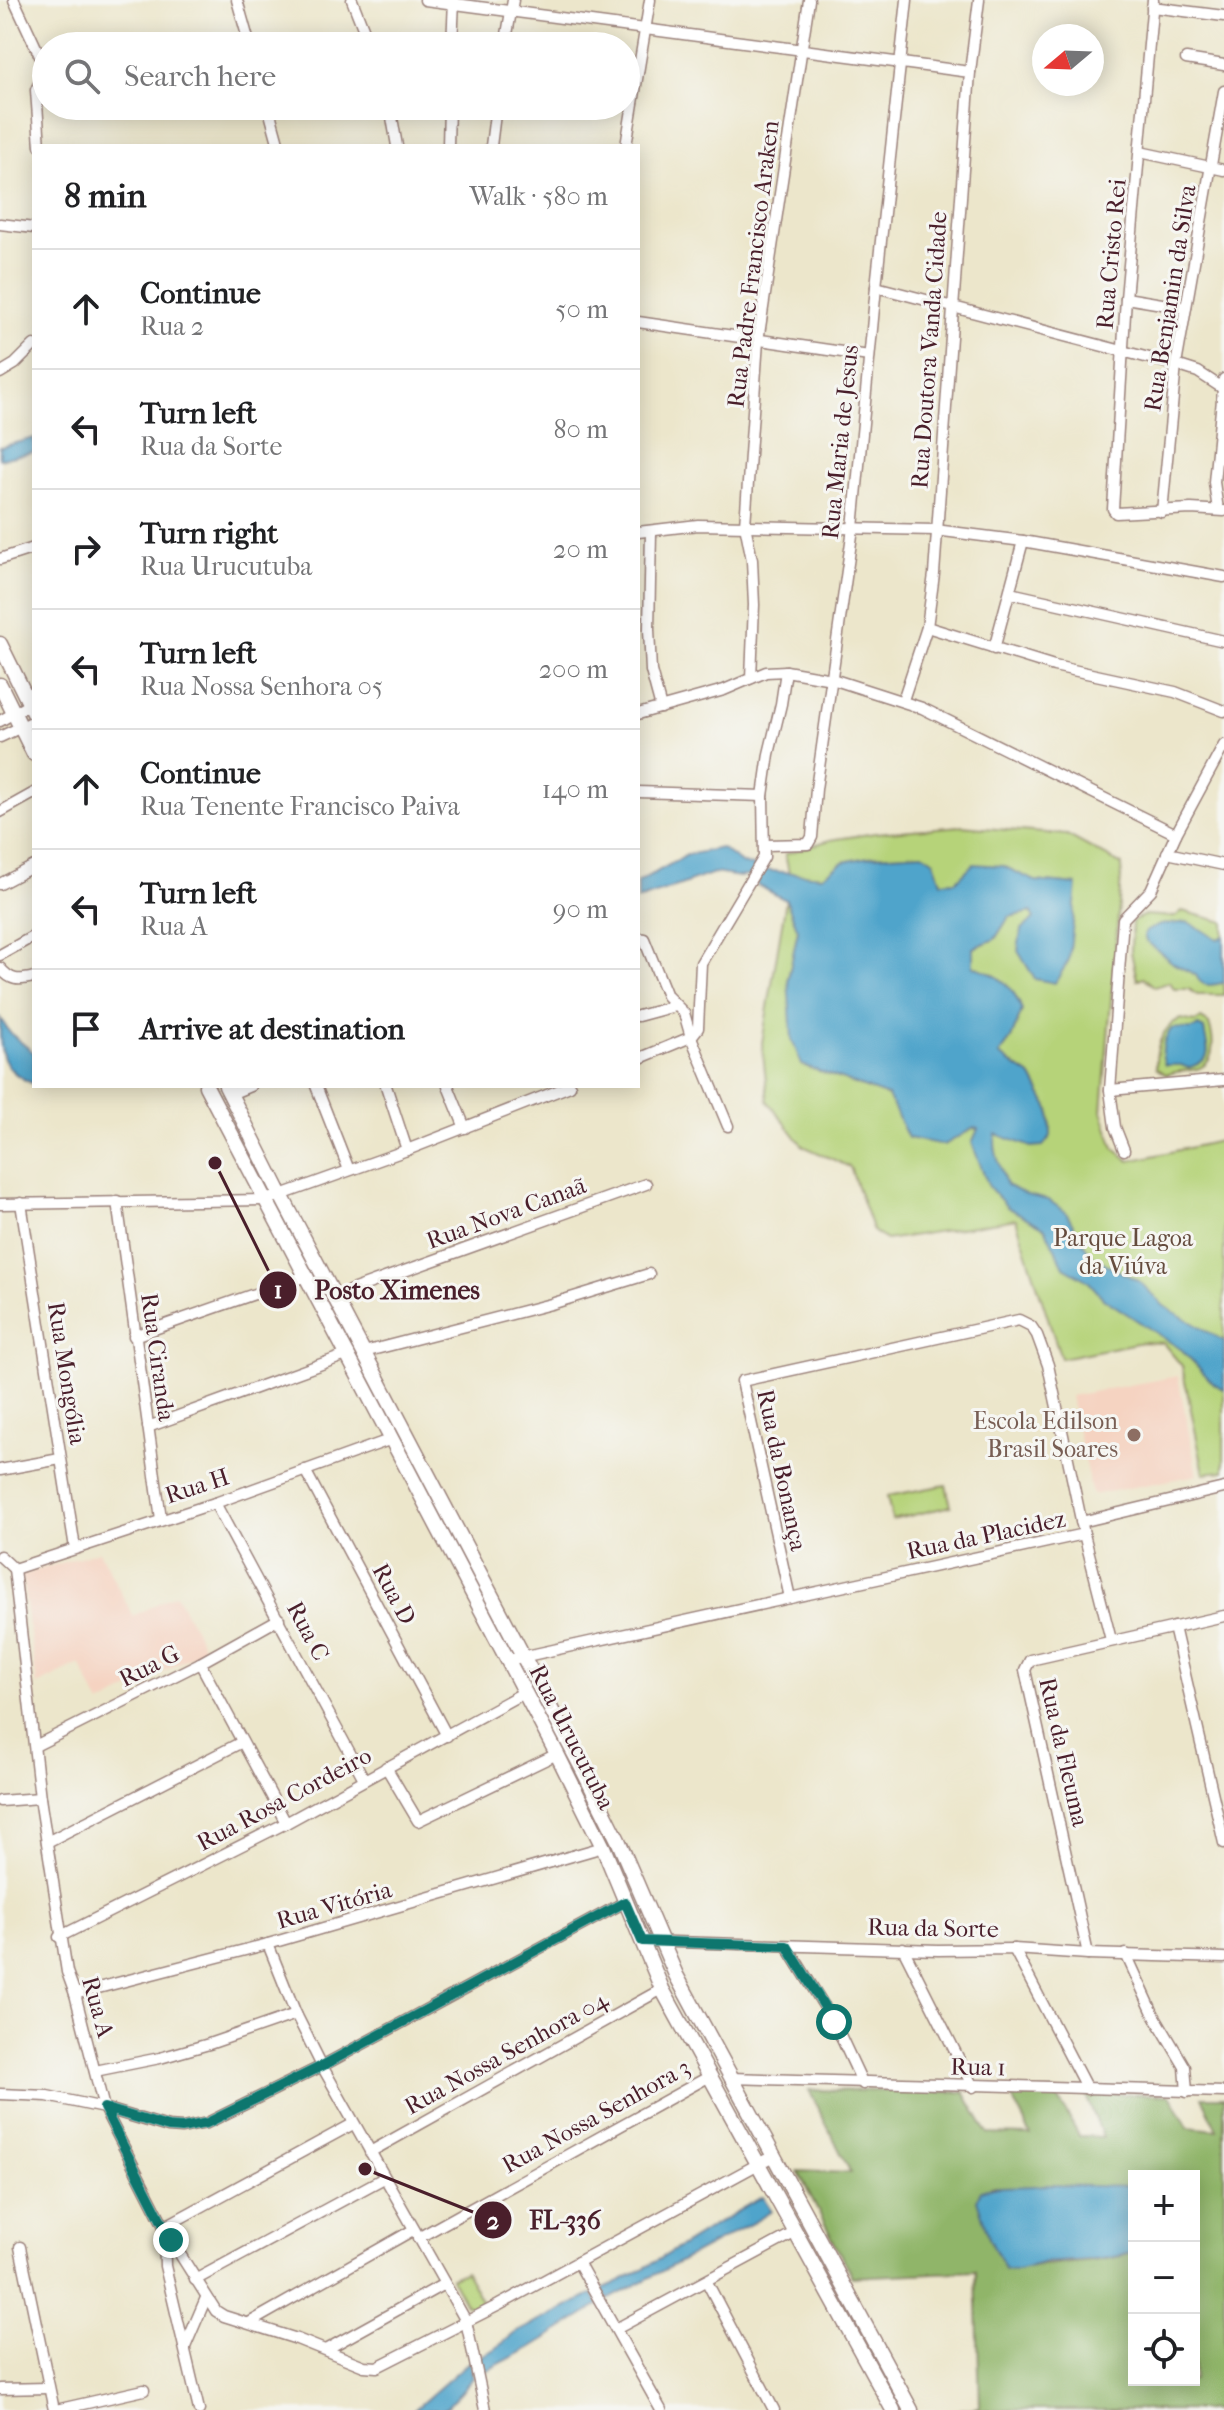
<!DOCTYPE html>
<html lang="en">
<head>
<meta charset="utf-8">
<style>
	body { margin:0; font-family:"IM FELL French Canon",serif; background:#f6f6f6; color:#202124 }
	.controls { position:absolute; right:24px; bottom:24px; display:grid; overflow:hidden; border-radius:0px; box-shadow:0 4px 20px #0003 }
	.controls button { width:72px; height:72px; display:grid; place-items:center; padding:0; border:0; border-bottom:2px solid #e0e0e0; background:#fff; color:#202124; font:40px sans-serif }
	.compass { position:absolute; left:1032px; top:24px; width:72px; height:72px; border-radius:50%; background:#fff; box-shadow:0 4px 20px #0003; rotate:251deg }
	.stop { position:absolute; width:24px; height:24px; margin:-18px; border:6px solid #0f766e; border-radius:50%; background:#fff }
	.stop.end { background:#0f766e; border-color:#fff; box-shadow:0 2px 8px #0008 }
	.list { margin:0; padding:0; list-style:none }
	h2 { display:flex; justify-content:space-between; align-items:center; height:104px; margin:0; padding:0 32px; font-size:34px }
	h2 small { font-size:26px; font-weight:400; color:#757577 }
	.list li { display:grid; grid-template-columns:52px 1fr auto; gap:24px; align-items:center; box-sizing:border-box; height:120px; padding:0 32px; border-top:2px solid #e0e0e0 }
	.list b { display:block; font-size:30px; white-space:nowrap }
	.list p { margin:0; font-size:26px; white-space:nowrap; color:#757577 }
	.list em { font-size:26px; font-style:normal; color:#757577 }
	.icon { flex:none; width:44px; height:44px; fill:none; stroke:currentColor; stroke-width:2; stroke-linecap:round; stroke-linejoin:round }
	.map { position:relative; flex:none; width:1224px; height:2410px; overflow:hidden }
	.search { position:absolute; background:#fff; box-shadow:0 4px 20px #0003; left:32px; top:32px; width:608px; height:88px; display:flex; align-items:center; gap:20px; box-sizing:border-box; padding:0 28px; border-radius:44px; color:#757577; font-size:30px }
	.panel { position:absolute; background:#fff; box-shadow:0 4px 20px #0003; left:32px; top:144px; width:608px; height:944px; border-radius:0px }
	.map>svg:first-child { display:block }
</style>
</head>
<body>
<div class="map">
<svg width="1224" height="2410" viewBox="0 0 1224 2410">
	<rect width="100%" height="100%" fill="#f6f6f2"/>
	<filter id="ink" filterUnits="userSpaceOnUse"><feTurbulence type="fractalNoise" baseFrequency=".0125" numOctaves="2"/><feDisplacementMap in="SourceGraphic" scale="16" xChannelSelector="R" yChannelSelector="G"/><feConvolveMatrix kernelMatrix="1 2 1 2 8 2 1 2 1" color-interpolation-filters="sRGB"/></filter>
	<filter id="wash" filterUnits="userSpaceOnUse"><feTurbulence type="fractalNoise" baseFrequency=".006" numOctaves="4" result="noise"/><feDisplacementMap in="SourceGraphic" scale="32" xChannelSelector="R" yChannelSelector="G"/><feGaussianBlur stdDeviation="1.8" result="paint"/><feColorMatrix in="noise" values="0 0 0 0 0 0 0 0 0 0 0 0 0 0 0 0 0 1.4 0 .05"/><feComposite in="paint" operator="in"/></filter>
	<g filter="url(#wash)">
		<rect width="100%" height="100%" fill="#ece6cb"/>
		<!-- built -->
		<g fill="#f5d3c1">
			<path d="M1178 1376 1197 1475 1092 1495 1070 1396Z"/>
			<path d="M99 1551 133 1616 176 1594 205 1649 100 1705 80 1664 37 1685 22 1575Z"/>
		</g>
		<!-- green -->
		<g fill="#b6d379" stroke="#807952" stroke-width="2">
			<path d="M961 826 1067 835 1122 865 1102 1111 1114 1148 1130 1161 1224 1140V1471L1204 1473 1182 1366 1163 1343 1142 1342 1061 1358 1016 1219 886 1240 873 1231 850 1167 803 1146 768 1101 762 1043 786 900 798 930 788 979 802 1065 888 1096 944 1145 974 1128 1017 1140 1031 1147 1051 1136 1050 1111 1032 1077 999 1055 1011 1039 1022 1010C1013 985 998 974 973 966V948L995 939 1009 917 1032 912 1034 919 1073 925 1076 885 1035 881 1003 866 956 881 941 882 934 861 923 853 874 856 843 862 823 876 789 873 785 854 830 840 875 833Z"/>
			<path d="M1182 911 1224 922V995H1197L1189 989H1174L1170 982 1155 987 1143 977 1137 980 1131 952 1132 922 1145 915 1175 917Z"/>
			<path d="M1181 1019 1195 1022 1201 1019 1209 1024C1215 1042 1216 1067 1192 1070 1183 1071 1175 1071 1166 1075L1156 1068C1155 1050 1162 1025 1181 1019Z"/>
			<path d="M946 1485 951 1506 892 1520 887 1496Z"/>
			<path d="M465 2271 482 2302 472 2307 465 2304 451 2278Z"/>
		</g>
		<!-- forest -->
		<path fill="#90b569" stroke="#6d6a4a" stroke-width="2" fill-rule="evenodd" d="M809 2090 964 2092 988 2134 1031 2135 1010 2094 1055 2092 1079 2136 1103 2137 1085 2093 1170 2095 1188 2127 1217 2130 1202 2097H1224V2410H958L980 2407 976 2271 852 2277 798 2171 851 2173ZM1134 2176H1194V2380H1134V2252C1093 2266 1048 2262 1005 2269L989 2238 991 2187H1134Z"/>
		<!-- water -->
		<g fill="#4fa4cb" stroke="#4c627b" stroke-width="2">
			<path d="M34 438V452L0 459V447Z"/>
			<path d="M721 848 743 864 758 867 754 875 740 877 714 873 638 900V882L687 855Z"/>
			<path d="M923 853 934 861 941 882 956 881 973 864 1003 866 1035 881 1077 885 1069 960 1055 983 1035 979 1018 951 1021 930 1034 919 1032 912 1009 917 995 939 973 948V966C998 974 1013 985 1022 1010L1011 1039 999 1055 1032 1077 1050 1111 1051 1136 1043 1146 1031 1147 996 1134C992 1151 1002 1168 1006 1185L1027 1195 1048 1200 1066 1212 1089 1253 1111 1267 1139 1281 1164 1306 1224 1341V1390L1212 1382 1182 1350 1103 1298 1088 1281 1064 1267 1045 1228 1007 1207 989 1187 972 1143 978 1129 974 1128 944 1145 908 1138 888 1096 802 1065 792 1040 788 979 798 930 786 900 757 885 763 870 822 876 843 862 874 856Z"/>
			<path d="M1188 922 1218 939 1224 936V983C1213 984 1202 990 1196 975L1174 964 1146 941 1144 935 1146 931 1160 925Z"/>
			<path d="M0 1018 10 1033 34 1053V1084C0 1070 0 1054 0 1018Z"/>
			<path d="M1198 1026 1204 1029C1207 1051 1216 1058 1188 1068L1181 1065H1165C1159 1052 1164 1040 1171 1029 1180 1026 1192 1033 1198 1026Z"/>
			<path d="M1044 2185 1134 2187V2252C1104 2262 1075 2260 1043 2263 1029 2265 1020 2273 1005 2269L989 2238 977 2200 981 2191C999 2184 1024 2188 1044 2185Z"/>
			<path d="M763 2197 772 2211 756 2221 608 2300 602 2289C659 2265 709 2225 763 2197Z"/>
			<path d="M593 2294 600 2305 530 2348 482 2373 479 2357 494 2350 515 2333Z"/>
			<path d="M470 2361 473 2378 447 2407 443 2410H414Z"/>
		</g>
	</g>
	<g filter="url(#ink)">
		<g fill="none" stroke-linecap="round" stroke-linejoin="round">
			<defs>
				<g id="street">
					<path d="M14 0 46 69"/>
					<path d="M237 0 250 46"/>
					<path d="M352 0 370 46"/>
					<path d="M425 0 970 72"/>
					<path d="M1153 0 1126 298 1113 509 1116 513 1191 509 1224 511"/>
					<path d="M1152 7 1224 16"/>
					<path d="M452 46 454 0"/>
					<path d="M505 46 513 0"/>
					<path d="M1186 59 1224 65"/>
					<path d="M268 106 279 146"/>
					<path d="M390 106 397 146"/>
					<path d="M40 146 36 90 46 68"/>
					<path d="M448 146 449 106"/>
					<path d="M491 146 496 106"/>
					<path d="M626 146 650 0"/>
					<path d="M1140 152 1224 170"/>
					<path d="M0 224 34 228"/>
					<path d="M876 287 1176 365 1198 372 1224 389"/>
					<path d="M1126 298 1186 308"/>
					<path d="M638 322 869 356"/>
					<path d="M0 373 15 364 34 345"/>
					<path d="M1218 510 1214 482 1224 379"/>
					<path d="M1162 512 1176 365 1224 91"/>
					<path d="M638 532 698 525 935 530 1023 541 1224 577"/>
					<path d="M651 532 649 629 651 671 661 708"/>
					<path d="M0 559 34 548"/>
					<path d="M1010 593 1224 641"/>
					<path d="M927 627 1054 666 1175 692 1224 711"/>
					<path d="M994 649 1023 541"/>
					<path d="M751 678 754 605 752 560 745 525 758 341 809 0"/>
					<path d="M903 700 927 627 934 574 970 72 979 0"/>
					<path d="M638 714 724 690 766 672 786 671 832 679 922 708 1176 834"/>
					<path d="M0 721 30 704"/>
					<path d="M0 737 34 721"/>
					<path d="M638 792 763 796"/>
					<path d="M0 812 34 793"/>
					<path d="M766 845 808 844 812 837 816 789 853 528 876 287 907 0"/>
					<path d="M1167 853 1224 865"/>
					<path d="M0 884 34 866"/>
					<path d="M638 938 644 939 667 996 684 1013 691 1037 728 1126"/>
					<path d="M0 955 34 936"/>
					<path d="M0 968C11 981 18 981 34 977"/>
					<path d="M638 1016 675 1006"/>
					<path d="M691 1037 698 1028 701 963 764 857 763 796 769 754 781 704 786 671"/>
					<path d="M638 1059 691 1037"/>
					<path d="M316 1086 349 1170"/>
					<path d="M386 1086 407 1150"/>
					<path d="M448 1086 465 1128"/>
					<path d="M1110 1090 1224 1080"/>
					<path d="M231 1094 250 1086"/>
					<path d="M1124 1150 1115 1127 1110 1090 1123 919 1151 890 1176 834 1224 745"/>
					<path d="M117 1201 161 1519"/>
					<path d="M21 1203 75 1548"/>
					<path d="M0 1204 267 1200 407 1150 570 1086"/>
					<path d="M335 1296 646 1184"/>
					<path d="M134 1336 306 1276"/>
					<path d="M364 1352 551 1304 649 1274"/>
					<path d="M148 1427 349 1354"/>
					<path d="M0 1470 60 1459"/>
					<path d="M305 1470 447 1736"/>
					<path d="M215 1503 364 1779"/>
					<path d="M1081 1522 1224 1488"/>
					<path d="M0 1556 14 1569"/>
					<path d="M14 1569 40 1798 67 1972 75 1994 104 2108 171 2240 216 2311 224 2316 297 2339 364 2366 377 2367 499 2305 773 2156"/>
					<path d="M14 1569 215 1503 392 1439"/>
					<path d="M790 1598 1084 1534 1111 1640"/>
					<path d="M1174 1627 1224 1843"/>
					<path d="M508 1660 790 1598 742 1381 1019 1320 1031 1326 1037 1335 1048 1365 1084 1534"/>
					<path d="M200 1663 286 1823"/>
					<path d="M35 1746 200 1663 279 1619"/>
					<path d="M386 1767 418 1821 557 1754"/>
					<path d="M0 1801 40 1798"/>
					<path d="M47 1842 242 1742"/>
					<path d="M59 1937 286 1823 525 1692"/>
					<path d="M642 1941 938 1950 1014 1949 1088 1954 1224 1958"/>
					<path d="M268 1944 296 2014 322 2066 466 2321 485 2410"/>
					<path d="M787 1946 834 2022 863 2084"/>
					<path d="M903 1948 973 2087"/>
					<path d="M1014 1949 1087 2089"/>
					<path d="M1088 1954 1025 1670 1030 1660 1224 1616"/>
					<path d="M1126 1954 1153 2013 1185 2067 1187 2092"/>
					<path d="M75 1994 268 1944 603 1847"/>
					<path d="M95 2071 160 2058 209 2044 296 2014"/>
					<path d="M730 2078 1224 2092"/>
					<path d="M0 2094 47 2096 104 2108 168 2127 182 2128 207 2123 322 2066 625 1902"/>
					<path d="M370 2152 662 1989"/>
					<path d="M418 2238 710 2076"/>
					<path d="M20 2247 54 2410"/>
					<path d="M578 2262 661 2410"/>
					<path d="M195 2280 384 2178"/>
					<path d="M707 2282 774 2410"/>
					<path d="M249 2323 413 2230"/>
					<path d="M616 2329 794 2233"/>
					<path d="M185 2347 206 2298"/>
					<path d="M327 2349 444 2284"/>
					<path d="M0 2389 48 2388"/>
					<path d="M56 2410 144 2390"/>
					<path d="M199 2410 165 2266 164 2227 353 2124"/>
				</g>
				<g id="secondary">
					<path d="M0 644 34 713"/>
					<path d="M0 685 34 754"/>
					<path d="M206 1086 557 1754 603 1847 662 1989 893 2410"/>
					<path d="M226 1086 281 1195 583 1770 618 1840 676 1975 911 2410"/>
				</g>
			</defs>
			<!-- street casing -->
			<use href="#street" stroke="#9b827b" stroke-width="13"/>
			<!-- secondary casing -->
			<use href="#secondary" stroke="#9b827b" stroke-width="17"/>
			<!-- street -->
			<use href="#street" stroke="#fff" stroke-width="10"/>
			<!-- secondary -->
			<use href="#secondary" stroke="#fff" stroke-width="14"/>
		</g>
	</g>
	<g fill="none" stroke-linecap="round" stroke-linejoin="round" filter="url(#ink)">
		<!-- route -->
		<path stroke="#0f766e" stroke-width="10" d="M171 2240 104 2108 168 2127 182 2128 207 2123 322 2066 625 1902 642 1941 787 1946 834 2022"/>
	</g>
	<!-- markers -->
	<circle fill="#8d6e63" stroke="#f6f6f2" stroke-width="3" cx="1134" cy="1435" r="8"/>
	<g text-anchor="middle" stroke-width="6" stroke-linejoin="round" paint-order="stroke">
		<!-- street labels -->
		<g font-size="24" fill="#4a1f2b" stroke="#f6f6f2">
			<text transform="translate(1111 254) rotate(-85)" y="8">Rua Cristo Rei</text>
			<text transform="translate(753 264) rotate(-83)" y="8">Rua Padre Francisco Araken</text>
			<text transform="translate(1170 298) rotate(-81)" y="8">Rua Benjamin da Silva</text>
			<text transform="translate(929 350) rotate(-86)" y="8">Rua Doutora Vanda Cidade</text>
			<text transform="translate(840 442) rotate(-84)" y="8">Rua Maria de Jesus</text>
			<text transform="translate(506 1213) rotate(-20)" y="8">Rua Nova Canaã</text>
			<text transform="translate(158 1357) rotate(82)" y="8">Rua Ciranda</text>
			<text transform="translate(67 1373) rotate(81)" y="8">Rua Mongólia</text>
			<text transform="translate(782 1470) rotate(78)" y="8">Rua da Bonança</text>
			<text transform="translate(197 1486) rotate(-18)" y="8">Rua H</text>
			<text transform="translate(986 1535) rotate(-12)" y="8">Rua da Placidez</text>
			<text transform="translate(394 1594) rotate(62)" y="8">Rua D</text>
			<text transform="translate(308 1631) rotate(62)" y="8">Rua C</text>
			<text transform="translate(149 1666) rotate(-27)" y="8">Rua G</text>
			<text transform="translate(572 1737) rotate(63)" y="8">Rua Urucutuba</text>
			<text transform="translate(1064 1752) rotate(77)" y="8">Rua da Fleuma</text>
			<text transform="translate(284 1799) rotate(-28)" y="8">Rua Rosa Cordeiro</text>
			<text transform="translate(334 1905) rotate(-16)" y="8">Rua Vitória</text>
			<text transform="translate(933 1928) rotate(1)" y="8">Rua da Sorte</text>
			<text transform="translate(98 2007) rotate(74)" y="8">Rua A</text>
			<text transform="translate(506 2053) rotate(-29)" y="8">Rua Nossa Senhora 04</text>
			<text transform="translate(978 2067) rotate(1)" y="8">Rua 1</text>
			<text transform="translate(596 2116) rotate(-29)" y="8">Rua Nossa Senhora 3</text>
		</g>
		<!-- park labels -->
		<g font-size="24" fill="#654c3e" stroke="#f6f6f2">
			<text x="1123" y="1246">Parque Lagoa<tspan x="1123" dy="28">da Viúva</tspan></text>
		</g>
		<!-- education labels -->
		<g font-size="24" fill="#785e54" stroke="#f6f6f2" text-anchor="end">
			<text x="1118" y="1429">Escola Edilson<tspan x="1118" dy="28">Brasil Soares</tspan></text>
		</g>
	</g>
	<!-- callouts -->
	<path fill="none" stroke="#4a1f2b" stroke-width="3" d="M215 1163L278 1290M365 2169L493 2220"/>
	<g fill="#4a1f2b" stroke="#f6f6f2" stroke-width="3">
		<circle cx="215" cy="1163" r="8"/>
		<circle cx="365" cy="2169" r="8"/>
		<circle cx="278" cy="1290" r="20"/>
		<circle cx="493" cy="2220" r="20"/>
	</g>
	<g font-size="24" text-anchor="middle" font-weight="bold" fill="#fff">
		<text x="278" y="1298">1</text>
		<text x="493" y="2229">2</text>
	</g>
	<g font-size="26" text-anchor="middle" font-weight="bold" fill="#4a1f2b" stroke="#f6f6f2" stroke-width="6" stroke-linejoin="round" paint-order="stroke">
		<text x="397" y="1299">Posto Ximenes</text>
		<text x="565" y="2229">FL-336</text>
	</g>
</svg>
<div class="controls">
<button>+</button>
<button>−</button>
<button><svg class="icon" aria-label="locate" viewBox="0 0 24 24"><circle cx="12" cy="12" r="6"/><path d="M12 2v4M12 18v4M2 12h4M18 12h4"/></svg></button>
</div>
<svg class="compass" viewBox="-18 -18 36 36"><path d="M0-13l5 13h-10z" fill="#e53935"/><path d="M0 13l5-13h-10z" fill="#757577"/></svg>
<div class="stop" style="left:834px;top:2022px"></div>
<div class="stop end" style="left:171px;top:2240px"></div>
<div class="search"><svg class="icon" aria-label="search" viewBox="0 0 24 24"><circle cx="10" cy="10" r="6"/><path d="M15 15l6 6"/></svg>Search here</div>
<section class="panel">
<h2>8 min<small>Walk · 580 m</small></h2>
<ul class="list">
<li><svg class="icon" aria-label="ahead" viewBox="0 0 24 24"><path d="M12 20V5M6 11l6-6 6 6"/></svg><div><b>Continue</b><p>Rua 2</p></div><em>50 m</em></li>
<li><svg class="icon" aria-label="left" viewBox="0 0 24 24"><path d="M17 20v-9H6M10 6l-5 5 5 5"/></svg><div><b>Turn left</b><p>Rua da Sorte</p></div><em>80 m</em></li>
<li><svg class="icon" aria-label="right" viewBox="0 0 24 24"><path d="M7 20v-9h11M14 6l5 5-5 5"/></svg><div><b>Turn right</b><p>Rua Urucutuba</p></div><em>20 m</em></li>
<li><svg class="icon" aria-label="left" viewBox="0 0 24 24"><path d="M17 20v-9H6M10 6l-5 5 5 5"/></svg><div><b>Turn left</b><p>Rua Nossa Senhora 05</p></div><em>200 m</em></li>
<li><svg class="icon" aria-label="ahead" viewBox="0 0 24 24"><path d="M12 20V5M6 11l6-6 6 6"/></svg><div><b>Continue</b><p>Rua Tenente Francisco Paiva</p></div><em>140 m</em></li>
<li><svg class="icon" aria-label="left" viewBox="0 0 24 24"><path d="M17 20v-9H6M10 6l-5 5 5 5"/></svg><div><b>Turn left</b><p>Rua A</p></div><em>90 m</em></li>
<li><svg class="icon" aria-label="arrive" viewBox="0 0 24 24"><path d="M6 21V4h12l-3 4 3 4H6"/></svg><div><b>Arrive at destination</b></div></li>
</ul>
</section>
</div>
</body>
</html>
